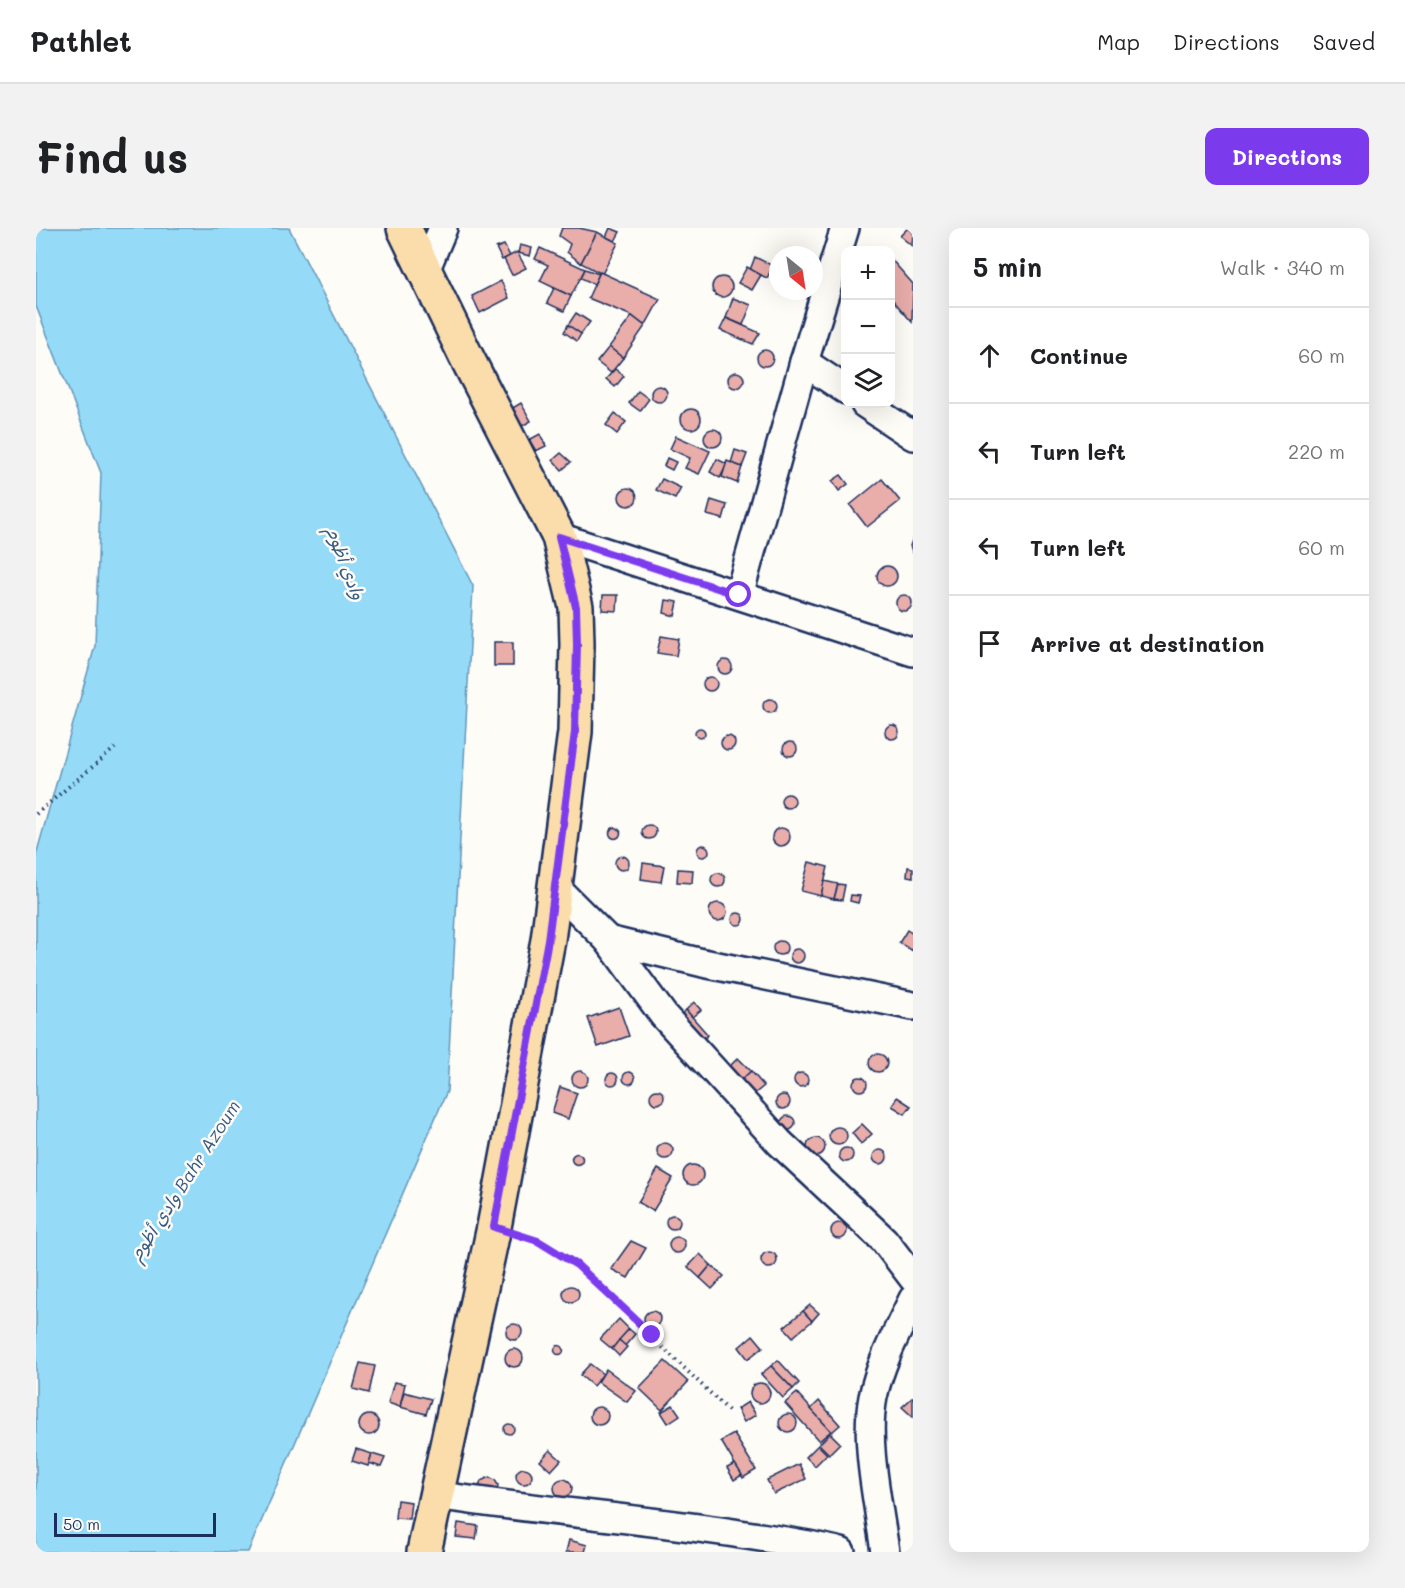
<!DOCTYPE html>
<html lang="en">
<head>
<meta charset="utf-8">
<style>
	body { margin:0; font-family:Mali,"Playpen Sans Arabic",sans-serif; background:#f2f2f2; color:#202124 }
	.controls { position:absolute; right:18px; top:18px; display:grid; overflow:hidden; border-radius:12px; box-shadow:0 6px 24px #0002 }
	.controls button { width:54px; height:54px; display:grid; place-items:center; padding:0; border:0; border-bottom:2px solid #e0e0e0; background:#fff; color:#202124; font:30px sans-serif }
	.compass { position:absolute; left:733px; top:18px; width:54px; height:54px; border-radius:50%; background:#fff; box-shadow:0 6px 24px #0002; rotate:150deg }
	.scale { position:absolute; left:18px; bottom:15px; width:162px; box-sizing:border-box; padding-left:6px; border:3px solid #1b2f5e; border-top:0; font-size:16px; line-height:21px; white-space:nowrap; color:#1b2f5e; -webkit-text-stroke:4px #fdfcf7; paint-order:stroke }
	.stop { position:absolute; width:18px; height:18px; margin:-14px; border:4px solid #7c3aed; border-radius:50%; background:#fff }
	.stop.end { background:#7c3aed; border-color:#fff; box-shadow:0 2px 6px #0008 }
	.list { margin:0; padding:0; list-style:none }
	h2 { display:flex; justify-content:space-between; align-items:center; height:78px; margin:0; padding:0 24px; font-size:26px }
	h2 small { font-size:20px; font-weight:400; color:#757577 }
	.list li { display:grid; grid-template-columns:39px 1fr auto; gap:18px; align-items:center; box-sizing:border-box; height:96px; padding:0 24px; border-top:2px solid #e0e0e0 }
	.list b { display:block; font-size:22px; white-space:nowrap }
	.list em { font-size:20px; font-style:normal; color:#757577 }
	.icon { flex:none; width:33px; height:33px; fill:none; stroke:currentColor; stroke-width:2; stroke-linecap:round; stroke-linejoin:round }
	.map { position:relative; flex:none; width:877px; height:1324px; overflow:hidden; border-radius:12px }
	header { display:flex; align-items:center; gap:36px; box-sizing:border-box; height:84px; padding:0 30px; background:#fff; border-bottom:2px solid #e0e0e0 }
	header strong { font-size:28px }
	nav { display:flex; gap:33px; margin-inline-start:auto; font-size:21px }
	.intro { display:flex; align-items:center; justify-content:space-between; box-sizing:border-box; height:144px; padding:0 36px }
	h1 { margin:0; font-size:42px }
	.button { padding:15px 27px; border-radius:12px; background:#7c3aed; color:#fff; font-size:21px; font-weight:700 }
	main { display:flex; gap:36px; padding:0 36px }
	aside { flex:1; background:#fff; border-radius:12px; box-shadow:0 6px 24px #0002 }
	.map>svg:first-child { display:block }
</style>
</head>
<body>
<header>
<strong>Pathlet</strong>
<nav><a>Map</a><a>Directions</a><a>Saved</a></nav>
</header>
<div class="intro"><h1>Find us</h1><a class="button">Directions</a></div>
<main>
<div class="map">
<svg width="877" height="1324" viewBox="0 0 877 1324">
	<rect width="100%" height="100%" fill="#fdfcf7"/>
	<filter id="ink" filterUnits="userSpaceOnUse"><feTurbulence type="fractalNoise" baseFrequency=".0167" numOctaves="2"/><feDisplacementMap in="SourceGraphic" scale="12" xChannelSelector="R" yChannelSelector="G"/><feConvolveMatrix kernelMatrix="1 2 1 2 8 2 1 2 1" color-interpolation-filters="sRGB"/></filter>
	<g filter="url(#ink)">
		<!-- water -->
		<path fill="#95dbf7" stroke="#6496ba" stroke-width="1.5" d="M0 0H253L437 358 411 863 212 1324H0V627L59 418 65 245 0 78Z"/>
		<!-- building -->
		<g fill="#e9adaa" stroke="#1b2f5e" stroke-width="1.5">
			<path d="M526 0H543L561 4 545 35 531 24 534 16 523 8Z"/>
			<path d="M574 0 584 4 579 13 570 9Z"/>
			<path d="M872 0 877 4 876 18 864 8Z"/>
			<path d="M561 4 582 15 566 46 545 35Z"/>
			<path d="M468 17 474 28 466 32 460 20Z"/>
			<path d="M484 17 496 20 494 28 482 25Z"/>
			<path d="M504 20 549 41 535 68 504 53 512 37 499 31Z"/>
			<path d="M481 24 490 40 476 47 468 31Z"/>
			<path d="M719 29 737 38 731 50 714 42Z"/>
			<path d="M854 30 877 56 876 94 854 69Z"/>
			<path d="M711 39 725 47 716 62 702 55Z"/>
			<path d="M549 41 563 46 558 56 545 50Z"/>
			<path d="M564 44 624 71 609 98 596 88 552 70Z"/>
			<circle cx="686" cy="59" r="10"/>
			<path d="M465 53 473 70 444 85 436 68Z"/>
			<path d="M518 60 535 68 528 83 511 75Z"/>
			<path d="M697 70 715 77 707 97 690 90Z"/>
			<path d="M540 85 554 94 545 106 532 97Z"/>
			<path d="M596 88 609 98 587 130 573 119Z"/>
			<path d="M690 90 724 105 717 116 684 102Z"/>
			<path d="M532 97 545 106 541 113 528 104Z"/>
			<path d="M573 119 587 130 575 145 561 134Z"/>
			<circle cx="729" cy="130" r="8"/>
			<path d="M579 141 588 148 579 159 570 151Z"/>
			<circle cx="700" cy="152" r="8"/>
			<circle cx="623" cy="166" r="8"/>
			<path d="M602 163 613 171 604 183 593 175Z"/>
			<path d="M485 175 495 193 486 198 475 181Z"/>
			<circle cx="655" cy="191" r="10"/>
			<path d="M579 185 590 194 581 206 570 197Z"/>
			<circle cx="677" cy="210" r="9"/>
			<path d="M504 206 510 218 500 223 493 212Z"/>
			<path d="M640 208 674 223 663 246 649 240 654 230 634 221Z"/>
			<path d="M699 222 711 226 706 239 695 235Z"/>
			<path d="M525 225 535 234 526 242 517 232Z"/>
			<path d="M631 230 640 234 636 242 628 238Z"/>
			<path d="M681 231 691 236 684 250 674 244Z"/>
			<path d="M691 233 706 239 701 255 686 249Z"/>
			<path d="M805 247 812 256 803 263 796 253Z"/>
			<path d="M626 251 645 260 639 271 620 262Z"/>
			<path d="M846 251 864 273 831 299 814 277Z"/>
			<circle cx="592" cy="269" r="9"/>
			<path d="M675 272 691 277 687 291 671 287Z"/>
			<path d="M877 310V325L874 318Z"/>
			<circle cx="851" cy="348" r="10"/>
			<path d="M567 367H582L581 383 566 382Z"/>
			<circle cx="868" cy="375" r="8"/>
			<path d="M630 372 642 374 639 388 628 385Z"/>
			<path d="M625 408 643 411 640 428 621 425Z"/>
			<rect x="458" y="414" width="19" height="24"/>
			<circle cx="689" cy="439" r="7"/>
			<circle cx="674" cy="456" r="7"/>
			<circle cx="734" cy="478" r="7"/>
			<circle cx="856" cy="504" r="7"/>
			<circle cx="664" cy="505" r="5"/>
			<circle cx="692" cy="515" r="7"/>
			<circle cx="754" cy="521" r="7"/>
			<circle cx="752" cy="573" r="7"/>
			<circle cx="613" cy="604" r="7"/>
			<circle cx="579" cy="605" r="5.5"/>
			<circle cx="745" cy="609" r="9"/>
			<circle cx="667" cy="623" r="6"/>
			<circle cx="586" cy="635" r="7"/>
			<path d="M773 634 792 639 785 668 765 663Z"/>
			<path d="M607 635 628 638 625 654 605 651Z"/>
			<path d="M872 639 877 640V649L871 648Z"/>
			<path d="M642 641 657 642 656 655 641 654Z"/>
			<circle cx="682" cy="652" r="7"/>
			<path d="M788 653 802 656 798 671 785 668Z"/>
			<path d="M802 656 809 657 806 672 798 671Z"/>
			<path d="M815 667 824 668 822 675 814 673Z"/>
			<circle cx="682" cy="684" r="9"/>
			<circle cx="702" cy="691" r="6"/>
			<path d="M871 702 877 706V723L863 715Z"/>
			<circle cx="744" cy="720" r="7"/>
			<circle cx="761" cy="728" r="7"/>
			<path d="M658 774 665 782 656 789 650 782Z"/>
			<path d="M583 779 593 808 562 819 552 790Z"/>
			<path d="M650 782 672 807 660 817 638 792Z"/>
			<circle cx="842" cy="835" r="9"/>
			<path d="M702 830 715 843 703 854 691 841Z"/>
			<circle cx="544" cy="851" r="8"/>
			<path d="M715 843 728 858 717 867 703 854Z"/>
			<circle cx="593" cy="850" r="6"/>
			<circle cx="576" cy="851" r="6"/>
			<circle cx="765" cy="852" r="7"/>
			<circle cx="824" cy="856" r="7"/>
			<path d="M524 859 541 865 532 891 516 885Z"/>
			<circle cx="621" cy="869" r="7"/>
			<circle cx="747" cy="874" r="7"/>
			<path d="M861 869 875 878 869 886 856 878Z"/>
			<circle cx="752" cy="895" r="7"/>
			<path d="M826 896 836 906 825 916 816 905Z"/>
			<circle cx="802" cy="908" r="9"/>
			<circle cx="780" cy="919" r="9"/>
			<circle cx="629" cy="923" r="8"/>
			<circle cx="810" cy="927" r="7"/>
			<circle cx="844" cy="929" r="7"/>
			<circle cx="541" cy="931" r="5.5"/>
			<circle cx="657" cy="947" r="10"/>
			<path d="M622 941 637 950 617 983 602 974Z"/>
			<circle cx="637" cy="994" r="7"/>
			<circle cx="803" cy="1003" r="8"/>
			<circle cx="641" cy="1017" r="8"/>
			<path d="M595 1013 610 1020 592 1050 575 1041Z"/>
			<circle cx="733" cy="1032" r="8"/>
			<path d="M664 1026 675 1037 664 1050 652 1039Z"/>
			<path d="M675 1037 688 1048 676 1061 664 1050Z"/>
			<circle cx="535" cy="1066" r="8"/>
			<path d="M774 1077 783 1085 776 1093 767 1083Z"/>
			<path d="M767 1083 776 1093 757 1109 748 1099Z"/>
			<circle cx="616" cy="1091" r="8"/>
			<path d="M583 1091 593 1101 576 1121 564 1111Z"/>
			<circle cx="478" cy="1104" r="8"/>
			<path d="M593 1101 599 1106 589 1118 583 1112Z"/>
			<path d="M717 1107 727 1119 712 1131 703 1119Z"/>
			<path d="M583 1112 591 1119 583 1128 576 1121Z"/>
			<circle cx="523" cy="1122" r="4.5"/>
			<circle cx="478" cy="1130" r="9"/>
			<path d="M742 1132 763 1155 757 1161 735 1138Z"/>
			<path d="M629 1133 652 1154 626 1182 603 1160Z"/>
			<path d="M324 1135 339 1138 333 1165 317 1161Z"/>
			<path d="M554 1136 567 1146 557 1158 544 1147Z"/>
			<path d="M735 1138 757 1161 747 1170 725 1146Z"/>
			<path d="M570 1141 600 1163 591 1174 562 1154Z"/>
			<path d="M358 1154 369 1156 364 1179 352 1175Z"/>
			<circle cx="724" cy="1165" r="10"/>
			<path d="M368 1164 395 1171 390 1186 364 1179Z"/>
			<path d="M761 1165 795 1203 783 1213 749 1175Z"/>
			<path d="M877 1169V1189L866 1179Z"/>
			<path d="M783 1173 804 1197 796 1204 775 1181Z"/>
			<path d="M712 1174 720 1187 708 1194 701 1181Z"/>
			<path d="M637 1177 644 1187 632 1195 625 1184Z"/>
			<circle cx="563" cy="1188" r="9"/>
			<circle cx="752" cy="1195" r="9"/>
			<circle cx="333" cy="1197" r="10"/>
			<circle cx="473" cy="1201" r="5"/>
			<path d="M794 1205 804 1215 793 1226 783 1216Z"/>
			<path d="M698 1206 720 1242 707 1250 685 1213Z"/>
			<path d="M782 1217 791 1226 779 1238 770 1229Z"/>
			<path d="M320 1221 336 1226 332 1238 316 1233Z"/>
			<path d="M514 1222 525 1232 515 1243 504 1233Z"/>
			<path d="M336 1226 349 1230 345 1239 333 1235Z"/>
			<path d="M699 1236 706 1247 698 1252 691 1240Z"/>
			<path d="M763 1236 770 1251 738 1266 731 1252Z"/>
			<circle cx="488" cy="1248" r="8"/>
			<path d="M453 1249 459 1252 462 1257 461 1263 445 1265 443 1259 445 1253Z"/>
			<circle cx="527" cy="1260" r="9"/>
			<path d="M361 1272 375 1274 373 1291 359 1290Z"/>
			<path d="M422 1295 442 1298 440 1311 420 1309Z"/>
			<path d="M533 1312 551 1317 549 1324H530Z"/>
		</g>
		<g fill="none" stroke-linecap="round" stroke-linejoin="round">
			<defs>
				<g id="minor">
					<path d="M389 43 407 0"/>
					<path d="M768 134 810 162"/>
					<path d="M829 176 877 208"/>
					<path d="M523 309 877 424"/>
					<path d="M703 367 768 134 809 0"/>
					<path d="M520 660 572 712 628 788 744 915 848 1012 877 1050"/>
					<path d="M572 712 667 735 877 778"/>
					<path d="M399 1267C498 1282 598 1290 698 1305 734 1311 770 1315 805 1324"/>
					<path d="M849 1324C843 1278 828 1215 837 1169 844 1135 862 1102 877 1071"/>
				</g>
				<path id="major" d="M368 0 431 130 523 309 540 379 541 416 539 504 512 712 458 999 388 1324"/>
			</defs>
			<!-- minor casing -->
			<use href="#minor" stroke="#1b2f5e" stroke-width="32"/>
			<!-- major casing -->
			<use href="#major" stroke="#1b2f5e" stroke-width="38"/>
			<!-- path -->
			<g stroke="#1b2f5e" stroke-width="4" stroke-dasharray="1.5 4.5" stroke-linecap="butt">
				<path d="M0 586 79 520"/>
				<path d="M481 1007 502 1013 541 1037 693 1183"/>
			</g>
			<!-- minor -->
			<use href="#minor" stroke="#fdfcf7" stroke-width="27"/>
			<!-- major -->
			<use href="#major" stroke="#fbddab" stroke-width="33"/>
		</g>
	</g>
	<g fill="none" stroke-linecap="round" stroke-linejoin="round" filter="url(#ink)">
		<!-- route -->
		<path stroke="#7c3aed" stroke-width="8" d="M616 1107 541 1037 502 1013 458 999 512 712 539 504 541 416 540 379 523 309 703 367"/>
	</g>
	<g text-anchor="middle" stroke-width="5" stroke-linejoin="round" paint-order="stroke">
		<!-- water labels -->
		<g font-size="18" font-style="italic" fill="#3a5a84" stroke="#fdfcf7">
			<text transform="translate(309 335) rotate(69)" y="6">وادي أظوم</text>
			<text transform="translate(149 953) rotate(-57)" y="6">وادي أظوم Bahr Azoum</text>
		</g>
	</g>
</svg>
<div class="controls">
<button>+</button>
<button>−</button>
<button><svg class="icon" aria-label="layers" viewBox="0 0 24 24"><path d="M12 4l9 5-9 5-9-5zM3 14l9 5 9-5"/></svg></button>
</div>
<svg class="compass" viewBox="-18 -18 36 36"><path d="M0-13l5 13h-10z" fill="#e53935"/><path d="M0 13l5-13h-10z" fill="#757577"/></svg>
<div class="scale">50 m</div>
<div class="stop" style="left:703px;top:367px"></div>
<div class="stop end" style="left:616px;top:1107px"></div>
</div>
<aside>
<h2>5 min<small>Walk · 340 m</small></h2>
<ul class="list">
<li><svg class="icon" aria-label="ahead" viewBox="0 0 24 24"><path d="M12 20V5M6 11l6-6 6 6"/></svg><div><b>Continue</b></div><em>60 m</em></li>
<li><svg class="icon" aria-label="left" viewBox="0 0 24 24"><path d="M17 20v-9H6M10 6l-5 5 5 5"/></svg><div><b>Turn left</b></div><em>220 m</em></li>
<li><svg class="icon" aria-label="left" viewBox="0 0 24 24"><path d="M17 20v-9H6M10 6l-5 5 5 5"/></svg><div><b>Turn left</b></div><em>60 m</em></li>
<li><svg class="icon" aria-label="arrive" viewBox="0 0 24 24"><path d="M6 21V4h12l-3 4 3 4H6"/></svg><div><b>Arrive at destination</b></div></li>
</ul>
</aside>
</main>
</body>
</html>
